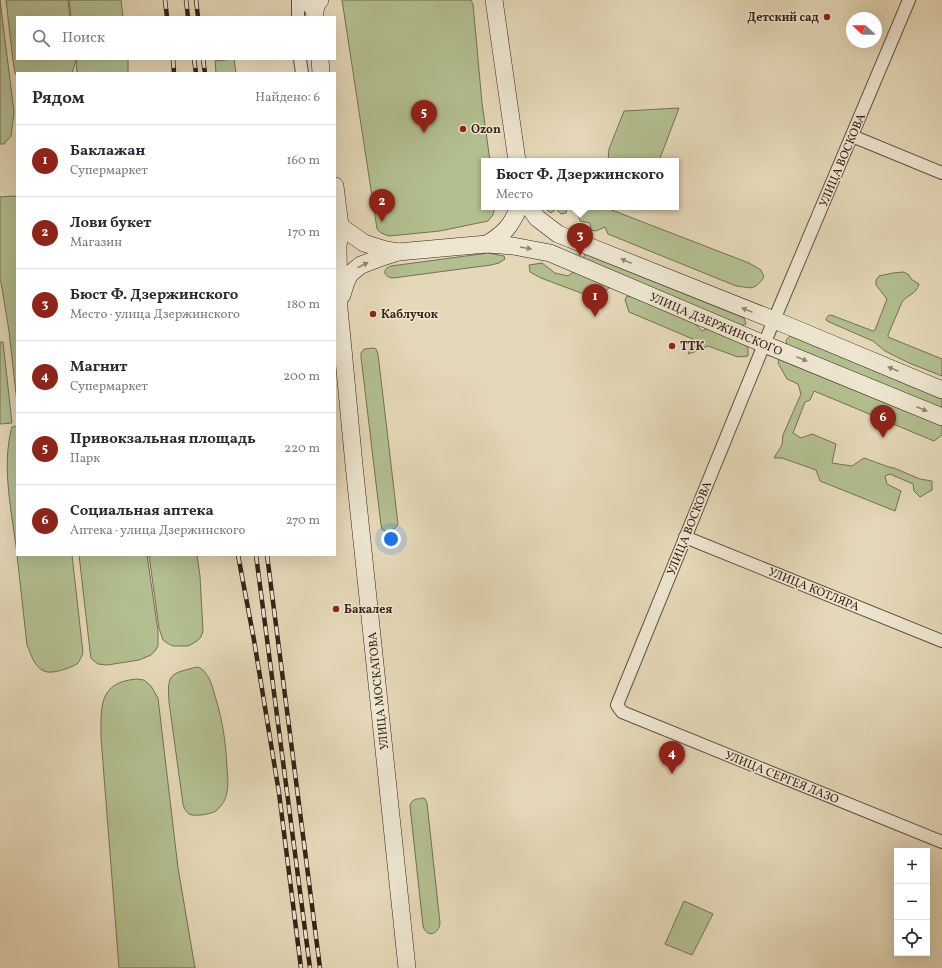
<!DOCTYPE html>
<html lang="ru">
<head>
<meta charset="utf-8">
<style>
	body { margin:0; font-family:Vollkorn,serif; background:#f7f7f7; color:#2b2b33 }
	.controls { position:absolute; right:12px; bottom:12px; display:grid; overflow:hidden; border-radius:0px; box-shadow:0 4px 16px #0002 }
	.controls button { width:36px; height:36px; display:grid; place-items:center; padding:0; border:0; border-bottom:1px solid #e1e1e2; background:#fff; color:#2b2b33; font:20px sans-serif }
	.compass { position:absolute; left:846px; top:12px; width:36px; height:36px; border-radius:50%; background:#fff; box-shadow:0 4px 16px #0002; rotate:292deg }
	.you { position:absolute; left:391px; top:539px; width:14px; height:14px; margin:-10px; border:3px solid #fff; border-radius:50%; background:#1a73e8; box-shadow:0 0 0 6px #1a73e833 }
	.badge { display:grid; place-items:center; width:26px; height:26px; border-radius:50%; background:#8f2418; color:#fff; font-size:13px; font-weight:700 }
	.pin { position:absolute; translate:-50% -33px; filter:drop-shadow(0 1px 2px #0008) }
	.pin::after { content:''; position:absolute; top:21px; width:14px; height:12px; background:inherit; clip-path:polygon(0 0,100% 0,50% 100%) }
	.popup { position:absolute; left:481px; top:158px; width:198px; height:52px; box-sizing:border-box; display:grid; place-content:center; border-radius:0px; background:#fff; filter:drop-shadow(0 1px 3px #0005); font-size:13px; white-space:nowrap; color:#7c7c81 }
	.popup b { font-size:15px; color:#2b2b33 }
	.popup::after { content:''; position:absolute; left:50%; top:100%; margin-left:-8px; border:8px solid transparent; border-top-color:#fff }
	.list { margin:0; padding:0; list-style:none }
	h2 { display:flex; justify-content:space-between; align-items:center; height:52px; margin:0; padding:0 16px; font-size:17px }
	h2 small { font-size:13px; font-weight:400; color:#7c7c81 }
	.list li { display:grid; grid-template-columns:26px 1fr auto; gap:12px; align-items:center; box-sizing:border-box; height:72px; padding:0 16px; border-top:1px solid #e1e1e2 }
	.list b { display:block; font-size:15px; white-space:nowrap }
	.list p { margin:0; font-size:13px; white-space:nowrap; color:#7c7c81 }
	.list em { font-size:13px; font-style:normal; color:#7c7c81 }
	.icon { flex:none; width:22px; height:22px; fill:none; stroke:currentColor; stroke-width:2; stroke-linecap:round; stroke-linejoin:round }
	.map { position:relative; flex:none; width:942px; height:968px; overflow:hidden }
	.search { position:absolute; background:#fff; box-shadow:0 4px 16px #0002; left:16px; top:16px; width:320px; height:44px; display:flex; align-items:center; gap:10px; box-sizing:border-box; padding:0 14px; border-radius:0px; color:#7c7c81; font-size:15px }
	.panel { position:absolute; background:#fff; box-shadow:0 4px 16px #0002; left:16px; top:72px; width:320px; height:484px; border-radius:0px }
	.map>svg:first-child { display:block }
</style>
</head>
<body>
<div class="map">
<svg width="942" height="968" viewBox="0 0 942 968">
	<rect width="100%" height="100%" fill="#e5d8b8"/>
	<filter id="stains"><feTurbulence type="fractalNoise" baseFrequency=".005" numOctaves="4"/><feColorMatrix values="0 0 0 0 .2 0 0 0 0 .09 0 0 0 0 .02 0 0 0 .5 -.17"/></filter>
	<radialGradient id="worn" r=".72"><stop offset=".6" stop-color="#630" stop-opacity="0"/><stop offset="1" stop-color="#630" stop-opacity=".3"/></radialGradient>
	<!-- green -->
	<g fill="#b3bf90" stroke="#747054">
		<path d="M0 0 14 112 11 136 4 144H0Z"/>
		<path d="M6 0H68L70 17H17V59H128V73H77L76 60 72 73H17V76L15 73 13 61Z"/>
		<path d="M69 0H121L123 17H71Z"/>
		<path d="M342 0H471L473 4 482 103 490 161H484V207H495L493 215 488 221 440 231 389 236 381 233 377 229Z"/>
		<path d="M234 59 236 73H216L215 61Z"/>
		<path d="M679 108 659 161H608L609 149 624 111Z"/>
		<path d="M14 196 17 197V402L9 331 1 282 0 281V197Z"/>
		<path d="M543 207H567V209L566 213 561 214 556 209 551 213Z"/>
		<path d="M581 207H604L749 263 761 270 764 277C754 291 752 288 736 286L608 234 605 227 596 231 591 230 590 223 580 221 578 215Z"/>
		<path d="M488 253 504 256 505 259 499 263 491 265 393 278C383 277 382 269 391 266Z"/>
		<path d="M585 254 744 318 746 324 741 326 582 261Z"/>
		<path d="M542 263 555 273 568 276 576 270 608 283 609 288 605 292H600L597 299 541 278 530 272 529 265Z"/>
		<path d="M904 272 909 275 911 279 919 284C916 295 908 294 902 302L888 335V337L942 359V376L909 363 885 351 873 341 827 321 826 319C827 317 828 315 831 315L873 331 875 330 887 299 876 285V280L879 276 893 273Z"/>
		<path d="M627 296 639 298 690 318 702 331 709 328 744 342 748 348V356L738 357 708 346 694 352 688 354 693 339 629 312 625 300Z"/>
		<path d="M790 336 942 399V409L787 346 786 340Z"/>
		<path d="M0 342H3L12 423 0 424Z"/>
		<path d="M373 348 376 349 378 354 398 524C395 530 392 530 385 531L382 529 381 525 361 357V353L364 349Z"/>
		<path d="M781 358 942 424V435L934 441 814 391 810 400 805 402 793 433 801 438 812 434 836 444 832 463 852 466 864 458 889 467 894 468 920 479 932 481V490L920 497 914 491 913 484 890 474 885 476 887 484 901 491 895 511 820 481 816 470 782 458H774L777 453 782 445 783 435 801 394 798 384 787 379 778 363 779 359Z"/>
		<path d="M17 426V553C12 514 1 466 12 427Z"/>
		<path d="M17 555H72L83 653C81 657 80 661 77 664 70 668 51 675 44 671 34 667 31 654 27 645Z"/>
		<path d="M79 555H147L158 631V646L155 651 151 655 139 660 107 665 98 664 94 661 91 658 90 651Z"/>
		<path d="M149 555H197L200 576 203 631 201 637 197 641 188 646H173L167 643 163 640 159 628Z"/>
		<path d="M197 667C201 668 204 670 206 674 212 681 213 691 216 699 223 723 226 744 227 769 228 779 229 789 225 799 224 803 219 808 216 811 211 814 195 817 189 814 185 811 184 808 183 804L169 702C167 673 170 674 197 667Z"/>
		<path d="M137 679 144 680 151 686 158 698 178 868 195 968H119L101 738C101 707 98 682 137 679Z"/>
		<path d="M423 798 425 799 427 803 440 923C439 935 426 938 423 926L410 806C411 799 417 799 423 798Z"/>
		<path d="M684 901 713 914 692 955 665 944Z"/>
	</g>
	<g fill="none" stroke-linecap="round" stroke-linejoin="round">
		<defs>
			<g id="minor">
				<path d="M303 0 314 13"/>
				<path d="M909 0 774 320 617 705 622 712 942 842"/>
				<path d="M298 17V0"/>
				<path d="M300 59 302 73"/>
				<path d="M852 136 942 173"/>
				<path d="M685 537 942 641"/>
			</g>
			<g id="secondary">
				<path d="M494 0 517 161"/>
				<path d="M315 17C314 12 316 4 320 0"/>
				<path d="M320 59 321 73"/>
				<path d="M335 186 340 226 338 247 339 309 343 349 354 465 407 968"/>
				<path d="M529 207 537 218 558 234 789 326 942 390"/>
				<path d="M340 226 364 243 386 250 398 252"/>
				<path d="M487 244 513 246 550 253 764 344 942 417"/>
				<path d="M342 295 346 282 350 274 356 269 361 265 377 259 398 252 487 244C505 233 511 226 519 207"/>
			</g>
		</defs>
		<!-- minor casing -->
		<use href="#minor" stroke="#62503f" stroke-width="14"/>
		<!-- secondary casing -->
		<use href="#secondary" stroke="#362217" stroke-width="18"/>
		<!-- minor -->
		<use href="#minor" stroke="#eee6d1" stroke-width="12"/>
		<!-- secondary -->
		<use href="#secondary" stroke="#eee6d1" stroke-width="17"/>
		<defs>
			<g id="rail">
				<path d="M165 0 167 17"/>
				<path d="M186 0 188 17"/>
				<path d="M196 0 198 17"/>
				<path d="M173 59 174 73"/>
				<path d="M194 59 196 73"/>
				<path d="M203 59 205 73"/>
				<path d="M238 555 254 640 279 793 301 968"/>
				<path d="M256 555 310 968"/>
				<path d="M267 555 320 968"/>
			</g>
		</defs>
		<!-- rail casing -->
		<use href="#rail" stroke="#362217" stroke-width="4.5"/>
		<!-- rail -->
		<use href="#rail" stroke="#eee6d1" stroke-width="3" stroke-dasharray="9" stroke-linecap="butt"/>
	</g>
	<!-- one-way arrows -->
	<defs><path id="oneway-solid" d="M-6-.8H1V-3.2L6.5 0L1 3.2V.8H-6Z"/></defs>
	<g fill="#928474">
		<use href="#oneway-solid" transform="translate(526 248) rotate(10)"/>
		<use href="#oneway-solid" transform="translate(626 261) rotate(-158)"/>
		<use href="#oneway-solid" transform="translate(363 265) rotate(-27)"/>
		<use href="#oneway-solid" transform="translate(747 310) rotate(-158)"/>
		<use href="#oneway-solid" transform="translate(802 359) rotate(22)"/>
		<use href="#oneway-solid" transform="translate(893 369) rotate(-157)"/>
		<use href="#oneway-solid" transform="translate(922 409) rotate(22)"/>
	</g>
	<!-- markers -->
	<g fill="#8f2418" stroke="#eee6d1" stroke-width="1.5">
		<circle cx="827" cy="17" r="4"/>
		<circle cx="463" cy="129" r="4"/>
		<circle cx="373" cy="314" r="4"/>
		<circle cx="672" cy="346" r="4"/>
		<circle cx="336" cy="609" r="4"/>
	</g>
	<g text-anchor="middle" stroke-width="3" stroke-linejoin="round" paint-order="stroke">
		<!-- poi labels -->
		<g font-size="12" font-weight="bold" fill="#362217" stroke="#eee6d1" text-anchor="start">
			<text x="819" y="21" text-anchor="end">Детский сад</text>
			<text x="471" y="133">Ozon</text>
			<text x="381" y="318">Каблучок</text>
			<text x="680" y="350">ТТК</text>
			<text x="344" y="613">Бакалея</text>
		</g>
		<!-- street labels -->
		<g font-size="12" fill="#362217" stroke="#eee6d1">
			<text transform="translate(842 160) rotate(-67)" y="4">УЛИЦА ВОСКОВА</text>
			<text transform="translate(716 324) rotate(23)" y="4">УЛИЦА ДЗЕРЖИНСКОГО</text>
			<text transform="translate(689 528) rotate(-68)" y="4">УЛИЦА ВОСКОВА</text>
			<text transform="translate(814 589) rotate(22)" y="4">УЛИЦА КОТЛЯРА</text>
			<text transform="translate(378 691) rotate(-96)" y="4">УЛИЦА МОСКАТОВА</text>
			<text transform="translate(782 777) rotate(22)" y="4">УЛИЦА СЕРГЕЯ ЛАЗО</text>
		</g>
	</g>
	<rect width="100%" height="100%" filter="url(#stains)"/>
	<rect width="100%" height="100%" fill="url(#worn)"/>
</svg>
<div class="controls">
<button>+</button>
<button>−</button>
<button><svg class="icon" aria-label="locate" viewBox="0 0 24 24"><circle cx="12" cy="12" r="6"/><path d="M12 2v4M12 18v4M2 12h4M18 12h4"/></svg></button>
</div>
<svg class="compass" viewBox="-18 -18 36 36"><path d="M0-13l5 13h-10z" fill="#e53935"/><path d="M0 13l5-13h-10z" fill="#7c7c81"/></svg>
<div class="you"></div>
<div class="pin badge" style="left:595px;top:317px">1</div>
<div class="pin badge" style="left:382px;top:222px">2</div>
<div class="pin badge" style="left:580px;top:256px">3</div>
<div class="popup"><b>Бюст Ф. Дзержинского</b>Место</div>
<div class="pin badge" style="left:672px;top:774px">4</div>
<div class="pin badge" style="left:424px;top:133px">5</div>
<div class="pin badge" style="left:883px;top:438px">6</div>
<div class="search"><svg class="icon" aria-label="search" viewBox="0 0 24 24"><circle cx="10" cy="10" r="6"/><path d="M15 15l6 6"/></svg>Поиск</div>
<section class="panel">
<h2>Рядом<small>Найдено: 6</small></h2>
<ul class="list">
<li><span class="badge">1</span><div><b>Баклажан</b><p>Супермаркет</p></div><em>160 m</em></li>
<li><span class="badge">2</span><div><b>Лови букет</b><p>Магазин</p></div><em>170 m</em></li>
<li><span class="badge">3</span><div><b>Бюст Ф. Дзержинского</b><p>Место · улица Дзержинского</p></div><em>180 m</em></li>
<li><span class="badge">4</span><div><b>Магнит</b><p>Супермаркет</p></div><em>200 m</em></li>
<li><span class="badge">5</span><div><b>Привокзальная площадь</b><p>Парк</p></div><em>220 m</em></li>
<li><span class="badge">6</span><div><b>Социальная аптека</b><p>Аптека · улица Дзержинского</p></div><em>270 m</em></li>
</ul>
</section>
</div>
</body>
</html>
